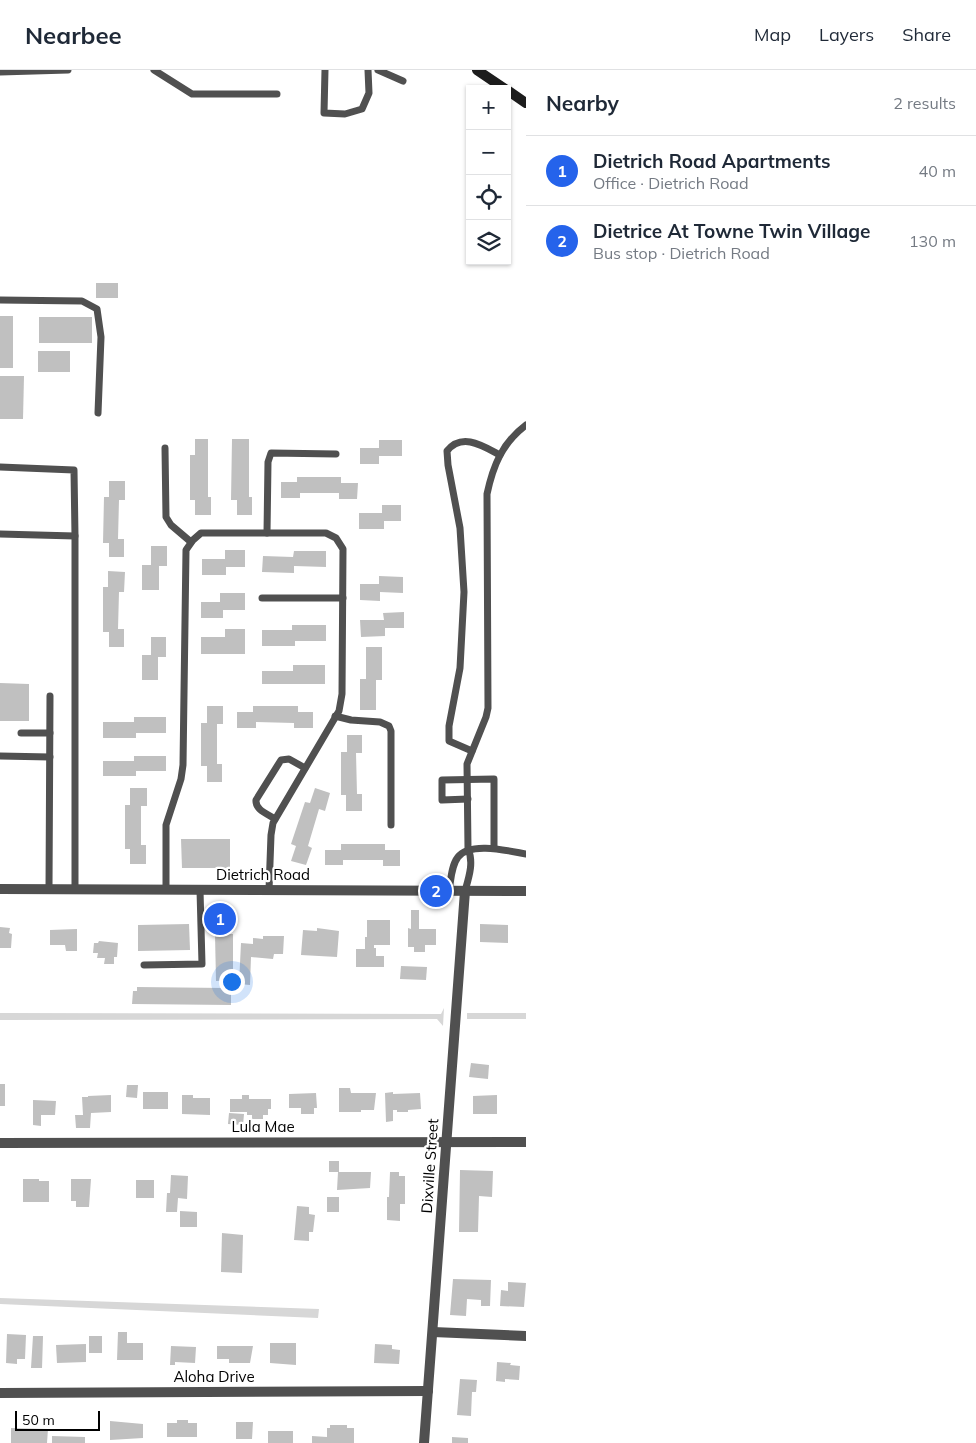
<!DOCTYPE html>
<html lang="en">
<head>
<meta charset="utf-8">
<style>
	body { margin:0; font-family:Mulish,sans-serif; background:#f2f2f3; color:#1f2937 }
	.controls { position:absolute; right:15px; top:15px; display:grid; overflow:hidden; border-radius:0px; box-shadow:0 1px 4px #0004 }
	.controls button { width:45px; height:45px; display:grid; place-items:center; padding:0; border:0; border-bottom:1px solid #e0e1e3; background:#fff; color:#1f2937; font:25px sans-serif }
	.scale { position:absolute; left:15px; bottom:12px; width:85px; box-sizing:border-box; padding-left:5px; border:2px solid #000; border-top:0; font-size:14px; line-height:18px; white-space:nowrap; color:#000; -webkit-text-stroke:4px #fff; paint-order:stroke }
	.you { position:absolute; left:231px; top:911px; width:18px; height:18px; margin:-12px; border:4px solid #fff; border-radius:50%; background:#1a73e8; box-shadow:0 0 0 8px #1a73e833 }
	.badge { display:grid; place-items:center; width:32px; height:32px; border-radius:50%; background:#2563eb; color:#fff; font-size:16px; font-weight:700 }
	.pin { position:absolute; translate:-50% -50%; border:2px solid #fff; box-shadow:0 1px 5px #0006 }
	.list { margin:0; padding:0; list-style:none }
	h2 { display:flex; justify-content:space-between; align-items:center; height:65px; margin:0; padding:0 20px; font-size:21px }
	h2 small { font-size:16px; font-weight:400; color:#747a83 }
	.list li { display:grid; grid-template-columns:32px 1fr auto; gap:15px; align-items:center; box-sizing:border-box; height:70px; padding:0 20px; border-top:1px solid #e0e1e3 }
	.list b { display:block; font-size:19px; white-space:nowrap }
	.list p { margin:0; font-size:16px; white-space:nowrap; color:#747a83 }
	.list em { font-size:16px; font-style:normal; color:#747a83 }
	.icon { flex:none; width:28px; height:28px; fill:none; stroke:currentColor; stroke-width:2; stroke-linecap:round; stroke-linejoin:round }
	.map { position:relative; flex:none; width:526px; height:1373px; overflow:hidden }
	header { display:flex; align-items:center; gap:30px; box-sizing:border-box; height:70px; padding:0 25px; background:#fff; border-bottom:1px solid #e0e1e3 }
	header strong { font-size:24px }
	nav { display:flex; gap:28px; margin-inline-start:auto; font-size:18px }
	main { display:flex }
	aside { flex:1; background:#fff }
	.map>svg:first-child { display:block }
</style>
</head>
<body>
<header>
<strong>Nearbee</strong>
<nav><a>Map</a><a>Layers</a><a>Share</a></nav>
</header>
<main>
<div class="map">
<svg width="526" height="1373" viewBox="0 0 526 1373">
	<rect width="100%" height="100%" fill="#fff"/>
	<!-- green -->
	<g fill="#d7d7d7">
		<path d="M444 938 443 956 437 949 0 950V943L441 944Z"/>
		<rect x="467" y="943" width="59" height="6"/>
		<path d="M0 1228 319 1239 318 1248 0 1234Z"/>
	</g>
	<!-- building -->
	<g fill="#c0c0c0">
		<rect x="96" y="213" width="22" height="15"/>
		<rect x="0" y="246" width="13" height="52"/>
		<rect x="39" y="247" width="53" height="26"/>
		<rect x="38" y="281" width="32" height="21"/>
		<path d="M0 306H24L23 349H0Z"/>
		<path d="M195 369H208V427H211V445H195V430H190V385H195Z"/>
		<path d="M232 369H249V427H252V445H237V430H231Z"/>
		<path d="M379 370H402V386H379V394H360V378H379Z"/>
		<path d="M297 407H341V413H358L357 429H339V423H300V428H281V412H297Z"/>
		<path d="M109 411H125V430H119L118 469H124V487H109V473H103L104 427H109Z"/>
		<path d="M382 435H401V451H384V459H359V443H382Z"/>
		<path d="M151 476H167V496H159V520H142V495H151Z"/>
		<path d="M225 480H245V497H226V505H202V489H225Z"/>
		<path d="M294 481H326V497L294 496V503L262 502 263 486 293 487Z"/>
		<path d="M108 501 125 502 124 522H119L118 559H124V577H109V562H103V517H108Z"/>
		<path d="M379 506 403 507V523L380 522V531L360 530V514H379Z"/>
		<path d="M220 523H245V540H223V548H201V532H220Z"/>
		<path d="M404 542V558H385V566L361 567 360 550H384L383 543Z"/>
		<path d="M292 555H326V571H295V576H262V560H292Z"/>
		<path d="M225 559H245V584H201V567H225Z"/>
		<path d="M151 567H166V587H158V610H142V585H151Z"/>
		<path d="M366 577H382V610H376V640H360V609H366Z"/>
		<path d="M293 595H325V614H262V601H293Z"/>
		<path d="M0 613 29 614V651H0Z"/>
		<path d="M207 636H223V654H217V694H222V712H207V696H201V653H207Z"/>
		<path d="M253 636H298V642H313V658H294V653L256 652V658H237V642H253Z"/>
		<path d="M134 647H166V663H136V668H103V652H134Z"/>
		<path d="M347 665H362V683H356L357 724H362V741H346V725H341V682H347Z"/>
		<path d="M134 686H166V701H136V706H103V691H134Z"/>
		<path d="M130 718H147V736H141V775H146V794H130V779H125V735H130Z"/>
		<path d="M315 718 330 723 325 741 319 739 308 776 312 778 306 795 291 791 296 776 291 774 305 732 310 733Z"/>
		<path d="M181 769H230V798H182Z"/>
		<path d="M341 774H385V780H400V796H383V790H343V795H325V780H341Z"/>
		<path d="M411 840H419V859H436V875H425V882H414V877H408V858L411 859Z"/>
		<path d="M218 846H234L233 858H218Z"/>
		<path d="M367 850H390V875H374V878H376V886H384V897H356V879H365V867H367Z"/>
		<path d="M189 854 190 880 138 881V855Z"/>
		<path d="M480 854 508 855V873L480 872Z"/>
		<path d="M0 857 10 858 9 863 12 864 11 878H0Z"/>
		<path d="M317 858 339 861 337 887 301 885 303 860 317 861Z"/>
		<path d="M77 859V881H66L65 875H50V860Z"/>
		<path d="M215 864H233V910L216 911Z"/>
		<path d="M263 866H284L283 884H274L273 889 251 887 250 915 239 914 241 873 253 874V868L263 869Z"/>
		<path d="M99 871 118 873 117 887H114V894H104L105 888H97L98 883H93L94 873H98Z"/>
		<path d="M401 896 427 897 426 910 400 909Z"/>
		<path d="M137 917 225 918V922H231V935L132 934 133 921H137Z"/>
		<path d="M471 993 489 995 488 1009 469 1007Z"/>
		<rect x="0" y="1014" width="5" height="22"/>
		<path d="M127 1015H138L137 1028 126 1027Z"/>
		<path d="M339 1018H350L351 1023H376L374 1040H361V1042H339Z"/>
		<rect x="143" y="1022" width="25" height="17"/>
		<path d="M393 1022V1024L420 1023 421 1039 408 1040V1042H397V1040H393V1051L386 1052 385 1023Z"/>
		<path d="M316 1023 317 1038H314V1044H301V1038H289V1024Z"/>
		<path d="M111 1025V1042L91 1043 90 1058H76L75 1045H83L82 1027H88V1026Z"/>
		<path d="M182 1025H193V1028H210V1045L182 1044Z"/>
		<path d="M242 1025H249V1029H271V1039H268V1045H263V1049H252V1045H247V1042H230V1029H242Z"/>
		<path d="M497 1025V1044H473V1026Z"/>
		<path d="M33 1030 56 1031 55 1045H41V1056L33 1055Z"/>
		<path d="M229 1043 244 1044 243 1055 228 1054Z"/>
		<path d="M329 1091H339V1102H371L370 1118 337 1120 338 1102H329Z"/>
		<path d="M460 1100 493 1101 492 1127 479 1126 478 1162H459Z"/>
		<path d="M390 1102H399V1106H405V1134H400V1151L387 1150V1127H389Z"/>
		<path d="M171 1105 188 1106 187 1129 178 1128 177 1142H166L167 1123H170Z"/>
		<path d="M23 1109H39V1111H49V1132H23Z"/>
		<path d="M71 1109H91L89 1137H76V1131H71Z"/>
		<rect x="136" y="1110" width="18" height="18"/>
		<rect x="327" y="1127" width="12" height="15"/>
		<path d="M297 1136 309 1137V1144L315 1145 313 1162H309V1171L294 1170Z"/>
		<path d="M180 1141 197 1142V1157H180Z"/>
		<path d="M222 1163 243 1165 242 1203 221 1202Z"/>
		<path d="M453 1209 491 1210 490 1236H481V1230L467 1229 466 1246 450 1245Z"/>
		<path d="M508 1212 526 1213 524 1237 500 1236 501 1220 508 1221Z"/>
		<path d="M118 1262H127V1273H143V1290H117Z"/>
		<path d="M7 1264 26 1265 25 1289H17V1294L6 1293Z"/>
		<path d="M33 1266H43L42 1298H31Z"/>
		<rect x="89" y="1266" width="13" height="17"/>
		<path d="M270 1273H296V1295L270 1293Z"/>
		<path d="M86 1274V1292L57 1293 56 1275Z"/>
		<path d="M375 1274 392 1275V1279L400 1280 399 1294 374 1293Z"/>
		<path d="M171 1276 196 1277 195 1293 175 1292V1295H170Z"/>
		<path d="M217 1276H253L250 1293H229V1289H217Z"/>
		<path d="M497 1292 511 1293 510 1295 520 1296 519 1310 505 1309V1312L496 1311Z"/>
		<path d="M460 1309 477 1310 476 1322H472L471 1346 457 1345Z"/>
		<path d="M177 1350H188V1353H197V1367H167V1353H177Z"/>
		<path d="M110 1351 143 1354V1368L110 1370Z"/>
		<path d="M236 1352H253L252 1369H236Z"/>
		<path d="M330 1355H347V1358H354V1373H312V1366L327 1367V1358H330Z"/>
		<path d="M11 1358 48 1359 47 1373H11Z"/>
		<rect x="268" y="1361" width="25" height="12"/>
		<path d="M52 1366 85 1367V1373H52Z"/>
		<path d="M452 1367 468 1368V1373H452Z"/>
	</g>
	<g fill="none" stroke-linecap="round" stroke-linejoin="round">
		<!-- lane -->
		<g stroke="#505050" stroke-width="7">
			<path d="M154 0 192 24H277"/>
			<path d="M325 0 324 43 345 44 362 39 369 23 368 0"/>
			<path d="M378 0 403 11"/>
			<path d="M0 2 68 0"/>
			<path d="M0 230 82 231 97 239 101 267 98 343"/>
			<path d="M165 378 166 447 171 455 191 472"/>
			<path d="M0 397 74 400 75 466V819"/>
			<path d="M267 463 268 392 271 383 336 384"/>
			<path d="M0 464 75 466"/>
			<path d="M262 528H343"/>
			<path d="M335 646 351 650 380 652 389 656 391 661V755"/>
			<path d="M21 663H50"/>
			<path d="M472 681 449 671V656L460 598 464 522 460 458 448 395 447 381C462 362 483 376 500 385"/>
			<path d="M0 686 50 687"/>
			<path d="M468 729 442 730V710L494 709V778"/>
			<path d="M275 749C268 744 255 740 256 730L281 690 289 689 305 698"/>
			<path d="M49 819 50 626"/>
			<path d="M166 820V755L181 709 183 695 186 480 193 470 201 463H326L336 468 343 479 342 624 339 641 273 753 271 765 269 820"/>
			<path d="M449 821C451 810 451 796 458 787 470 771 509 781 526 784"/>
			<path d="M465 821C469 807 474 792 468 779L467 694 486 647 488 638 487 424C493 396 502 373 526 355"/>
			<path d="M144 895 202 894 200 820"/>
		</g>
		<!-- street -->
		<g stroke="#505050" stroke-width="10">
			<path d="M0 819 526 821"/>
			<path d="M0 1073 526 1072"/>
			<path d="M433 1262 526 1266"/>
			<path d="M0 1323 428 1321"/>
			<path d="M424 1373 465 821"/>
		</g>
		<!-- secondary -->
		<g stroke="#1d1d1d" stroke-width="10">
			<path d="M477 0 505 19"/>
			<path d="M507 20 526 33"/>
		</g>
	</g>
	<g text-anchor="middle" stroke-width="4.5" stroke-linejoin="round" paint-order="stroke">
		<!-- street labels -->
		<g font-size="15" fill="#000" stroke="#fff">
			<text x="263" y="810">Dietrich Road</text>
			<text x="263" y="1062">Lula Mae</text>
			<text transform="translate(430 1096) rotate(-86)" y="5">Dixville Street</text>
			<text x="214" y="1312">Aloha Drive</text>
		</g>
	</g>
</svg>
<div class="controls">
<button>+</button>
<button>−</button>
<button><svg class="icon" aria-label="locate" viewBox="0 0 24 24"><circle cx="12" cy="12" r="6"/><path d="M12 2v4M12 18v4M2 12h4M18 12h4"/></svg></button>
<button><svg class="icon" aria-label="layers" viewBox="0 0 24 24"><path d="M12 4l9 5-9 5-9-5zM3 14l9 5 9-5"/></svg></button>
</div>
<div class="scale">50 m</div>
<div class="you"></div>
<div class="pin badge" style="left:220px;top:849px">1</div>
<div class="pin badge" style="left:436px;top:821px">2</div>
</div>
<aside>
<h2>Nearby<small>2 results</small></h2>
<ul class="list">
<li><span class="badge">1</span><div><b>Dietrich Road Apartments</b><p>Office · Dietrich Road</p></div><em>40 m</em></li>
<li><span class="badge">2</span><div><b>Dietrice At Towne Twin Village</b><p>Bus stop · Dietrich Road</p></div><em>130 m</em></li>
</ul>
</aside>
</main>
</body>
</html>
